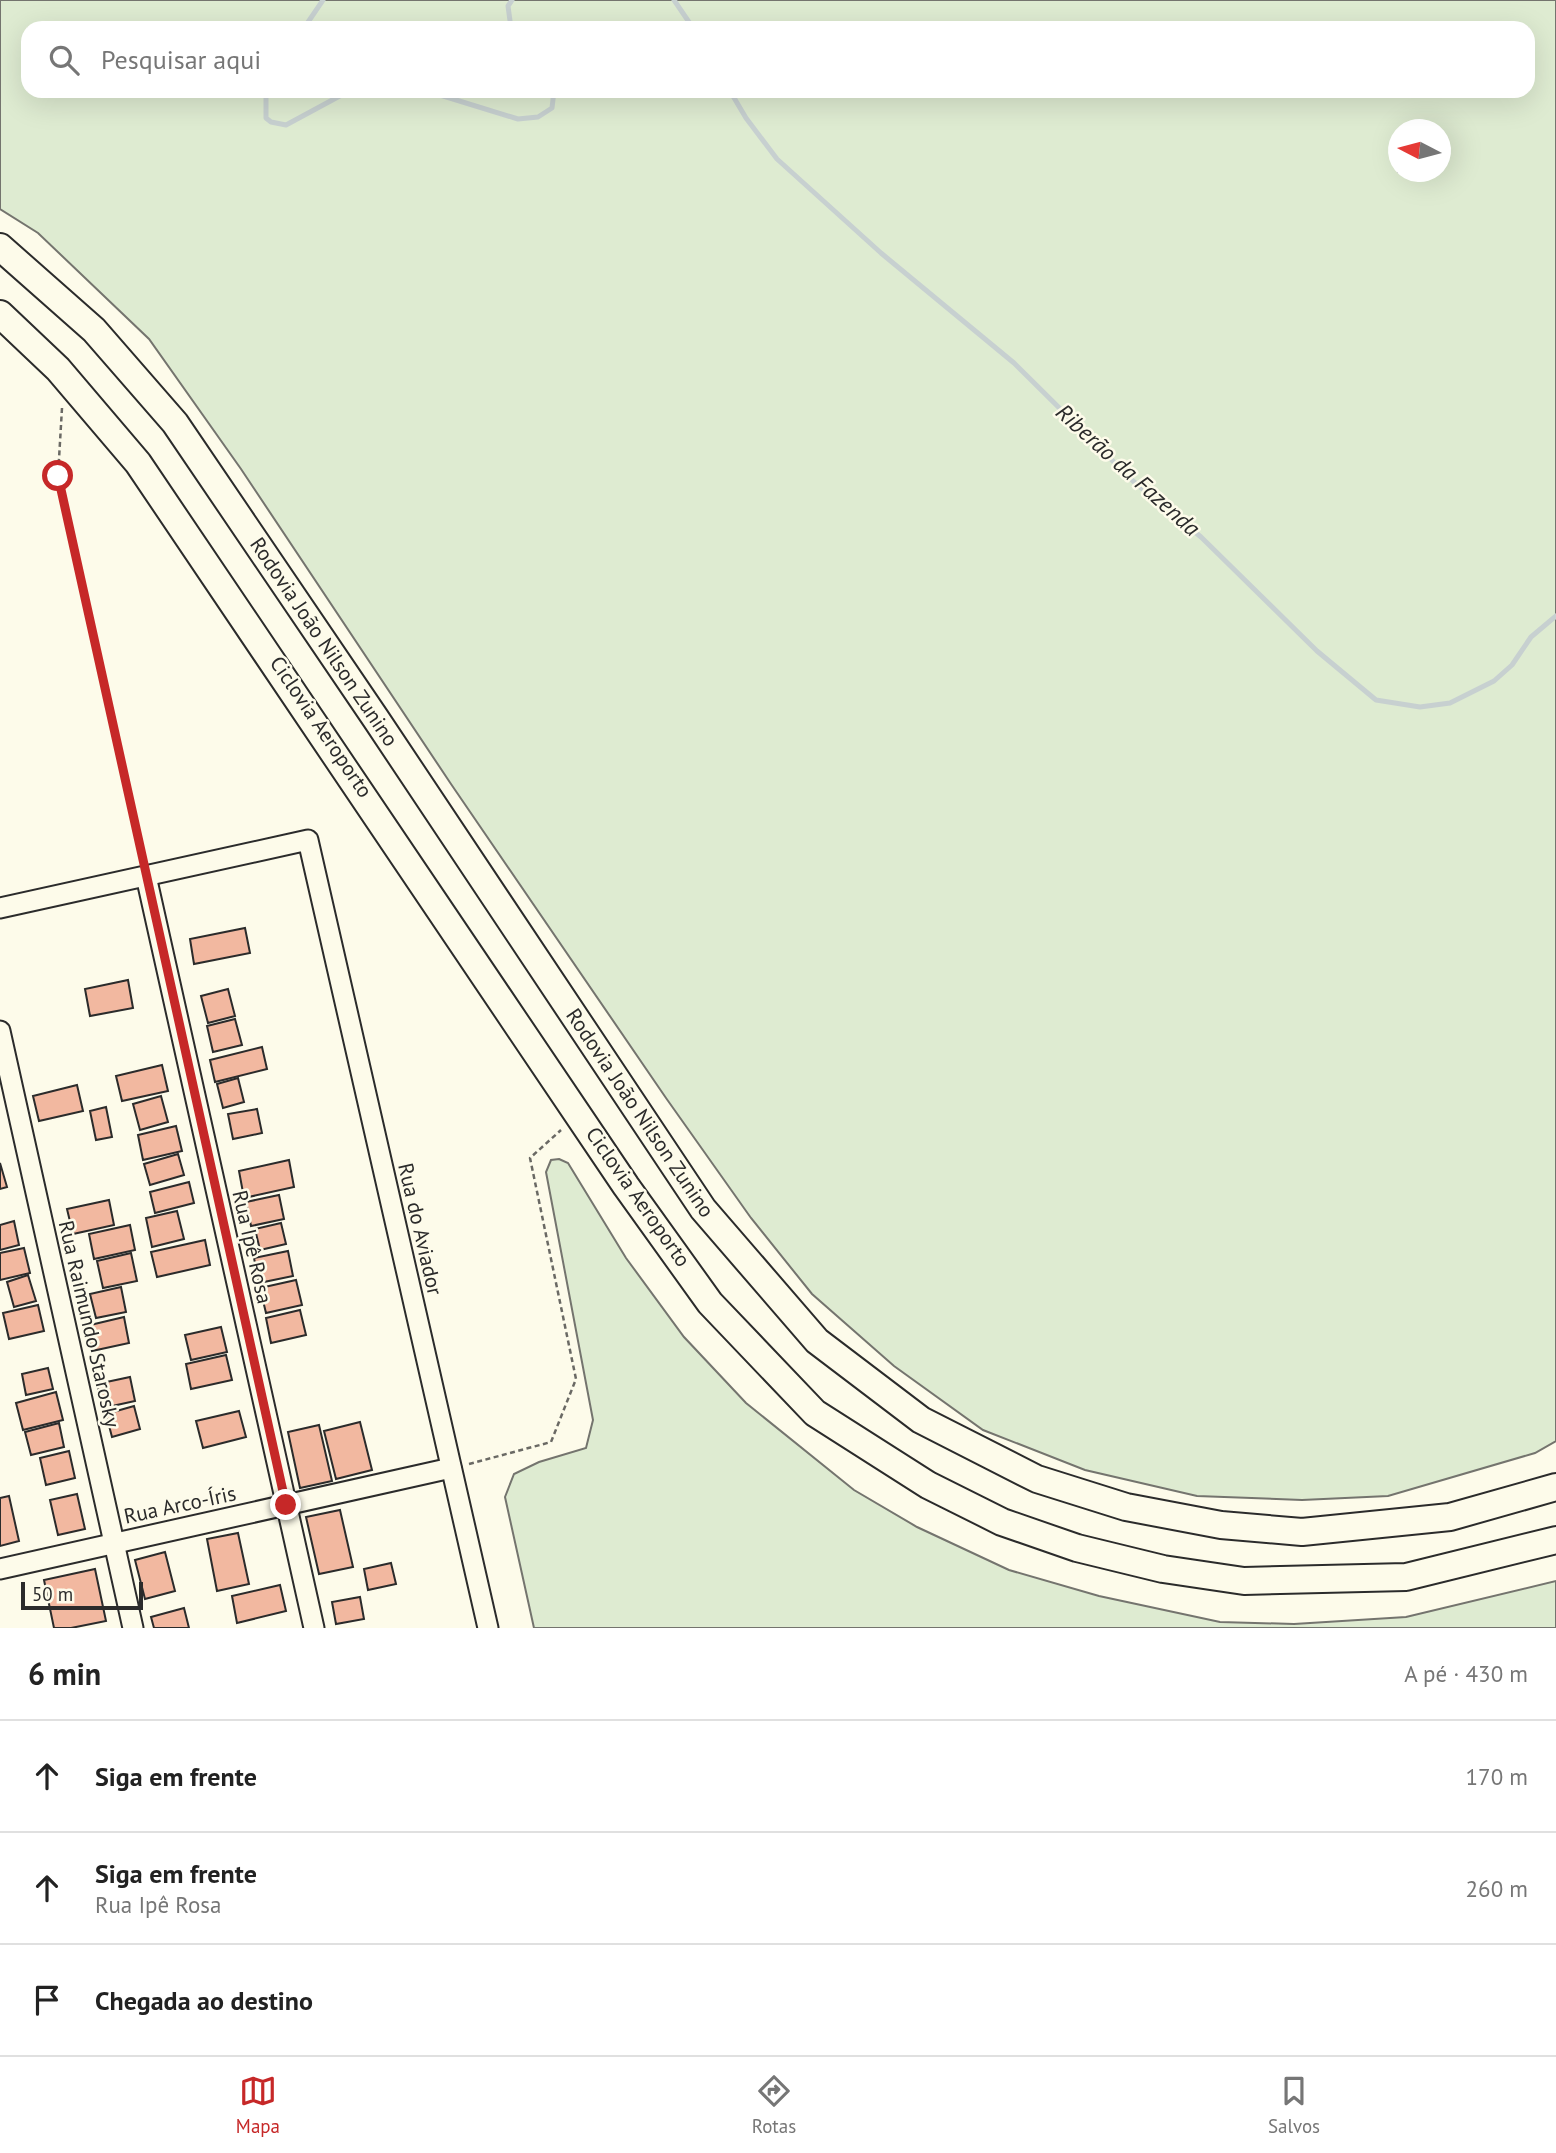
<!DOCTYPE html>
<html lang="pt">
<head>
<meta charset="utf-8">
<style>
	body { margin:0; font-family:"PT Sans",sans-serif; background:#f2f2f2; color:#222 }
	.compass { position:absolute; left:1388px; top:119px; width:63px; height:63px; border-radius:50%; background:#fff; box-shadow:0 7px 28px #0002; rotate:276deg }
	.scale { position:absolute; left:21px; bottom:18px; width:122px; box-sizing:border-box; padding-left:7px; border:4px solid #2b2b2b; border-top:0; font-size:19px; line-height:24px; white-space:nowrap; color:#2b2b2b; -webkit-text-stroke:5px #fdfbea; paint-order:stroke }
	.stop { position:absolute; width:21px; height:21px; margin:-16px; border:5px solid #c62828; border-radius:50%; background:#fff }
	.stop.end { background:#c62828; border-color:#fff; box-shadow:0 2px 7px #0008 }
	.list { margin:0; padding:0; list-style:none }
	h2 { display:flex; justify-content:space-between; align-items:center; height:91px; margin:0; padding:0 28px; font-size:30px }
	h2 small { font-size:23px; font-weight:400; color:#767676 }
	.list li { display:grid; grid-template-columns:46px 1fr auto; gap:21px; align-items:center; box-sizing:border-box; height:112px; padding:0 28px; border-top:2px solid #e0e0e0 }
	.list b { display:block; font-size:26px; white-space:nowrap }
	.list p { margin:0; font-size:23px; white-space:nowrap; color:#767676 }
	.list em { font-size:23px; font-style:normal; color:#767676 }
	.icon { flex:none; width:38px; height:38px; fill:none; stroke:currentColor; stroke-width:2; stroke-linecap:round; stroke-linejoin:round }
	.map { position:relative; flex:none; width:1556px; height:1628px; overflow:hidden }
	.search { position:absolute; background:#fff; box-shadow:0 7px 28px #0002; left:21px; right:21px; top:21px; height:77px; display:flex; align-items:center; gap:18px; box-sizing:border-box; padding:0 24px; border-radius:21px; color:#767676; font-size:26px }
	.sheet { height:427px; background:#fff }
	nav { display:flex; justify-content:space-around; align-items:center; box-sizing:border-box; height:98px; border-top:2px solid #e0e0e0; background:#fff; font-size:19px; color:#767676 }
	nav a { display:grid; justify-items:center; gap:4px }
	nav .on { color:#c62828 }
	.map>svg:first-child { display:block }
</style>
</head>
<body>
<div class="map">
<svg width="1556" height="1628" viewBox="0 0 1556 1628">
	<rect width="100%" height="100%" fill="#fdfbea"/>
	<!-- green -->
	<g fill="#deebd1" stroke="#74746e" stroke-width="2" fill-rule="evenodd">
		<path d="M0 0H1556V1441L1535 1453 1388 1496 1302 1500 1197 1496 1085 1470 983 1430 894 1366 812 1294 751 1218 666 1098 451 784 241 469 149 339 38 233 0 209ZM28 28H1528V91H28ZM1398 130H1440V172H1398Z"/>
		<path d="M559 1159 568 1163 626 1258 684 1337 746 1403 854 1490 917 1527 1009 1570 1099 1596 1220 1622 1294 1624 1406 1617 1556 1581V1628H534L505 1497 514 1474 539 1462 586 1448 593 1420 546 1172 551 1160Z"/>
	</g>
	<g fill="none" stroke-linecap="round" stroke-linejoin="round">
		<!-- stream -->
		<g stroke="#c7d0d0" stroke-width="5">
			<path d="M674 0 693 28"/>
			<path d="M304 28 323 0"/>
			<path d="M511 28 508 6 512 0"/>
			<path d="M266 91V118L271 122 286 125 349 91"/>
			<path d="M427 91 518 119 538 117 552 108 554 91"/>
			<path d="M730 91 746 118 777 159 881 253 1014 363 1133 481 1201 537 1317 651 1376 700 1420 707 1450 703 1494 681 1512 665 1531 637 1556 616"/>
		</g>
	</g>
	<!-- building -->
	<g fill="#f2b8a0" stroke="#2b2b2b" stroke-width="2">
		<path d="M245 928 250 953 194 964 190 939Z"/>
		<path d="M128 980 133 1008 90 1016 85 989Z"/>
		<path d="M228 989 235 1016 208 1023 201 996Z"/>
		<path d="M235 1019 242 1045 213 1052 207 1026Z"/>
		<path d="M262 1047 267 1069 215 1082 210 1060Z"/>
		<path d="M162 1065 168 1091 122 1101 116 1076Z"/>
		<path d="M238 1078 244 1102 223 1108 217 1084Z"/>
		<path d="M77 1085 83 1111 39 1121 33 1096Z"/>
		<path d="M161 1096 168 1122 140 1130 133 1104Z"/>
		<path d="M106 1107 112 1137 96 1140 90 1111Z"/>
		<path d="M257 1109 262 1133 233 1139 228 1114Z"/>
		<path d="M176 1126 182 1151 143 1160 138 1135Z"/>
		<path d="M178 1154 184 1175 150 1185 144 1164Z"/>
		<path d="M289 1160 294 1187 244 1198 239 1171Z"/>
		<path d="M0 1163 7 1187 0 1189Z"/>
		<path d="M189 1182 194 1203 155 1213 150 1192Z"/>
		<path d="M279 1195 284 1219 251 1226 246 1202Z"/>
		<path d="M109 1200 114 1225 73 1234 67 1209Z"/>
		<path d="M177 1211 184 1239 152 1247 146 1218Z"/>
		<path d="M14 1221 19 1245 0 1250V1225Z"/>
		<path d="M281 1223 286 1244 260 1250 255 1229Z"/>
		<path d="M130 1225 135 1250 94 1259 89 1234Z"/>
		<path d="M205 1240 210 1265 157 1277 151 1252Z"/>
		<path d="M24 1248 30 1273 0 1280V1253Z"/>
		<path d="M288 1251 293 1276 259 1283 254 1258Z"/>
		<path d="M131 1253 137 1281 103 1288 97 1261Z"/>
		<path d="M28 1275 36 1301 14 1307 7 1282Z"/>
		<path d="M296 1280 302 1305 266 1313 260 1288Z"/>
		<path d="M121 1287 126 1312 96 1318 90 1294Z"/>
		<path d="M38 1305 44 1331 9 1339 3 1313Z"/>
		<path d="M300 1310 306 1335 271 1343 266 1318Z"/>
		<path d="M124 1317 129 1343 92 1351 86 1326Z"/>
		<path d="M221 1327 227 1352 191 1360 185 1335Z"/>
		<path d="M226 1355 232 1380 191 1389 186 1364Z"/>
		<path d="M48 1368 53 1389 26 1395 22 1374Z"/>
		<path d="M130 1377 135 1401 103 1408 97 1384Z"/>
		<path d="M56 1392 63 1420 23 1430 16 1403Z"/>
		<path d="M134 1406 140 1429 112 1437 106 1414Z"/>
		<path d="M239 1411 246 1437 203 1448 196 1421Z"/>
		<path d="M360 1422 372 1470 336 1479 324 1431Z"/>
		<path d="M59 1423 64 1447 31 1455 25 1432Z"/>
		<path d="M319 1425 332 1481 300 1488 288 1432Z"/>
		<path d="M69 1451 75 1478 46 1485 40 1458Z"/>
		<path d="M77 1494 85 1529 58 1535 50 1500Z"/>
		<path d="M9 1496 19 1541 0 1546V1498Z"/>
		<path d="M340 1510 353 1567 319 1574 306 1517Z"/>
		<path d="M238 1533 249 1584 217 1591 207 1539Z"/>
		<path d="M165 1552 175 1591 145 1599 135 1560Z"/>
		<path d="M391 1563 396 1584 368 1590 364 1569Z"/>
		<path d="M95 1569 106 1621 71 1628H54L44 1580Z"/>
		<path d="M280 1585 286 1611 237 1623 232 1596Z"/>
		<path d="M360 1597 364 1619 336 1624 332 1602Z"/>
		<path d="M184 1608 189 1628H154L151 1617Z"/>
	</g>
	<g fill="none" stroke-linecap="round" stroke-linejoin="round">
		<defs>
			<g id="minor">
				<path d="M146 876 314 1628"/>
				<path d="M0 908 308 840 488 1628"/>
				<path d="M0 1031 133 1628"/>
				<path d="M0 1569 451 1468"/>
			</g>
			<g id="highway">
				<path d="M0 247 94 330 175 423 376 719 703 1209 817 1341 921 1420 1037 1479 1126 1507 1221 1525 1302 1532 1450 1517 1556 1487"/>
				<path d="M0 314 58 369 138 463 626 1186 710 1303 815 1413 928 1485 1002 1522 1077 1548 1163 1569 1244 1581 1406 1577 1556 1540"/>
			</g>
		</defs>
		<!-- minor casing -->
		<use href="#minor" stroke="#2b2b2b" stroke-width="23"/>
		<!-- highway casing -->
		<use href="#highway" stroke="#2b2b2b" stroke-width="30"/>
		<!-- path -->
		<g stroke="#6a6964" stroke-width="2.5" stroke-dasharray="5 3.5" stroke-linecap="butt">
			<path d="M62 408 58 476 142 858"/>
			<path d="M469 1464 551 1442 576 1379 530 1158 561 1130"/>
		</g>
		<!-- minor -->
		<use href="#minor" stroke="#fdfbea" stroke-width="19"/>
		<!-- highway -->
		<use href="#highway" stroke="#fdfbea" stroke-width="26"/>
	</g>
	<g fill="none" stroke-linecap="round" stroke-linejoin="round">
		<!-- route -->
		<path stroke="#c62828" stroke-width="9" d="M58 476 286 1505"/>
	</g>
	<g text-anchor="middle" stroke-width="5" stroke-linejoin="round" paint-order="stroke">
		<!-- street labels -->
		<g font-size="21" fill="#2b2b2b" stroke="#fdfbea">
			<text transform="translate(324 642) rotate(56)" y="7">Rodovia João Nilson Zunino</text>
			<text transform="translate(321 727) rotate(56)" y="7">Ciclovia Aeroporto</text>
			<text transform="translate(640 1113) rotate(56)" y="7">Rodovia João Nilson Zunino</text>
			<text transform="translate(638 1197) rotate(55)" y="7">Ciclovia Aeroporto</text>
			<text transform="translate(420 1229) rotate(77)" y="7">Rua do Aviador</text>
			<text transform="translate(252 1247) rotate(77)" y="7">Rua Ipê Rosa</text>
			<text transform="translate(89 1324) rotate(77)" y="7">Rua Raimundo Starosky</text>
			<text transform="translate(180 1505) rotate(-12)" y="7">Rua Arco-Íris</text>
		</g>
		<!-- water labels -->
		<g font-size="23" font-style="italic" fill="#2b2b2b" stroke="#fdfbea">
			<text transform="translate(1128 470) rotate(42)" y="8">Riberão da Fazenda</text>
		</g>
	</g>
</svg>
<svg class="compass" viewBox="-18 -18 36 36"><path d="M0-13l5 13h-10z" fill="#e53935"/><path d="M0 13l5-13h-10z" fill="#767676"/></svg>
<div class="scale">50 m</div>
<div class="stop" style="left:58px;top:476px"></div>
<div class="stop end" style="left:286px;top:1505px"></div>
<div class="search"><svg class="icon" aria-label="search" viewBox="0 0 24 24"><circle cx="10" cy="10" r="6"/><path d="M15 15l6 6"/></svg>Pesquisar aqui</div>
</div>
<section class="sheet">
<h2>6 min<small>A pé · 430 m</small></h2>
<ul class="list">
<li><svg class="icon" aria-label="ahead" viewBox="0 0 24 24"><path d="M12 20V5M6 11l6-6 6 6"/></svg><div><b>Siga em frente</b></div><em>170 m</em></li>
<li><svg class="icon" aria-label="ahead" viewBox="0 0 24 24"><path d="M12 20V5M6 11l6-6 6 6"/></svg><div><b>Siga em frente</b><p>Rua Ipê Rosa</p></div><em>260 m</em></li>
<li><svg class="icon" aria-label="arrive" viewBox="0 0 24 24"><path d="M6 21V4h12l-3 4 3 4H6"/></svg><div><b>Chegada ao destino</b></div></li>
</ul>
</section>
<nav>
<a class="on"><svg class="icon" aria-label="map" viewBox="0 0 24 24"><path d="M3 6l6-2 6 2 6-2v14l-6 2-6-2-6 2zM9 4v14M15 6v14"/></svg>Mapa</a>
<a><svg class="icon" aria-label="directions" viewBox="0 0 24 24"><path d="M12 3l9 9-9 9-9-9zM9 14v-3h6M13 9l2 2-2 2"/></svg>Rotas</a>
<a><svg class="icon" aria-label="saved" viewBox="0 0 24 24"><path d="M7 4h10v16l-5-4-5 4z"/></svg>Salvos</a>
</nav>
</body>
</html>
